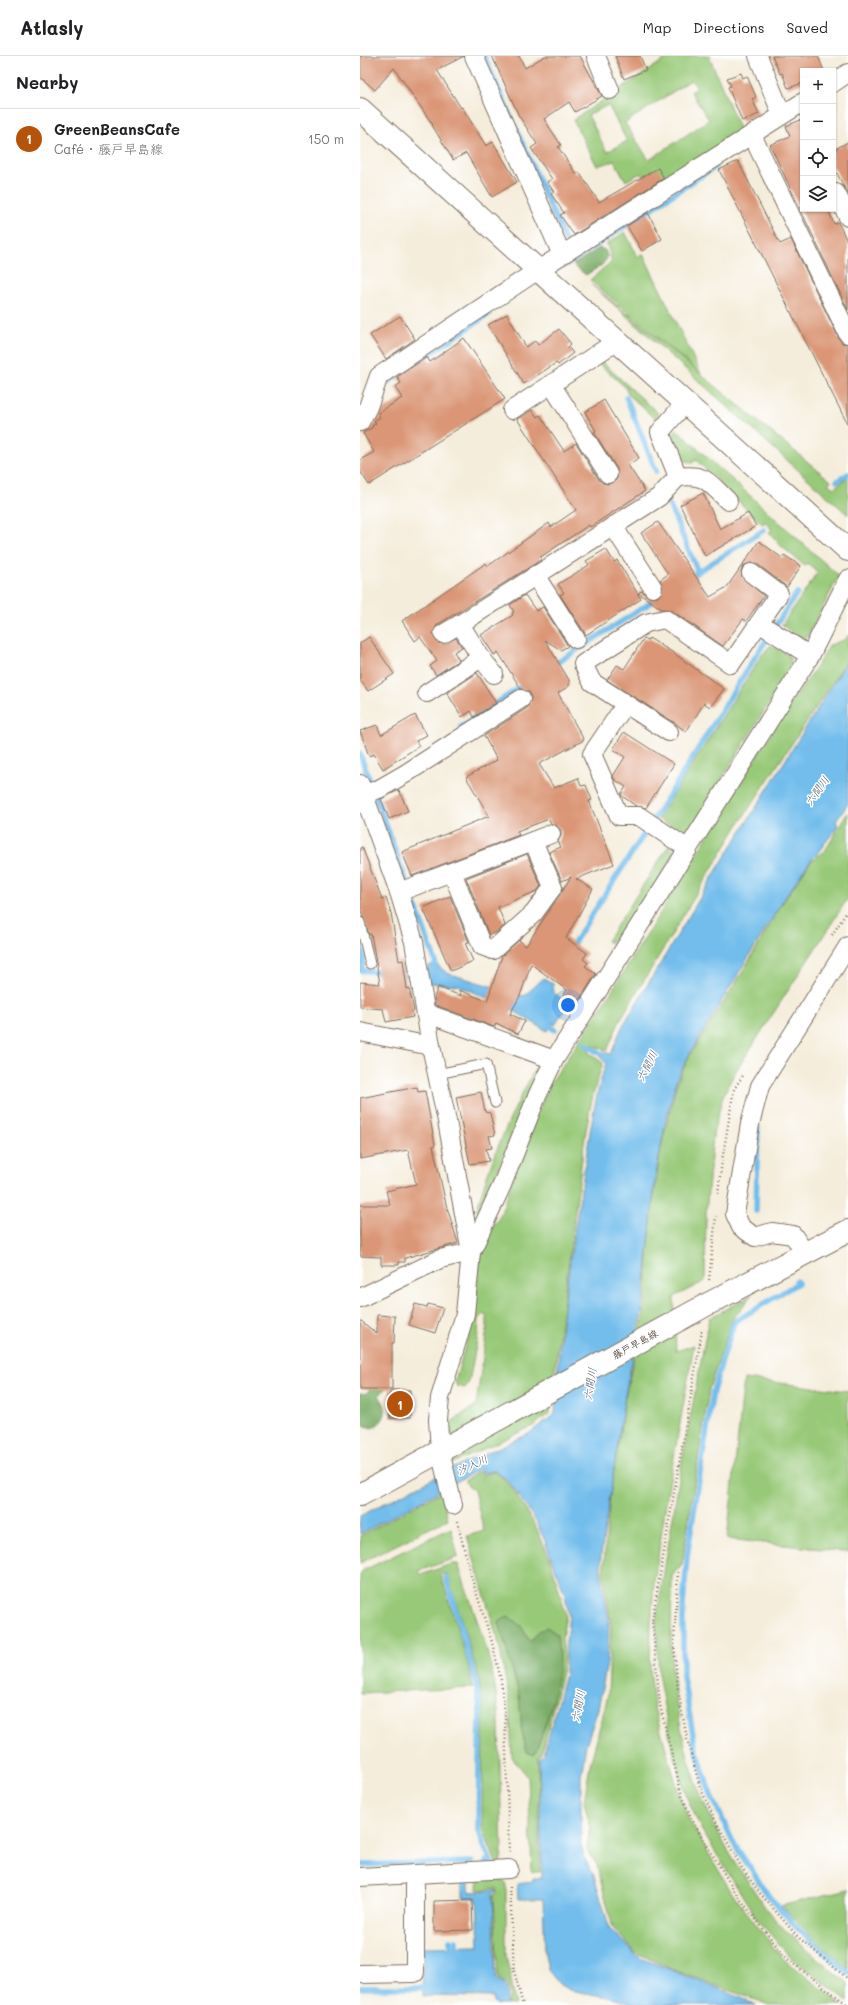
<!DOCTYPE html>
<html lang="en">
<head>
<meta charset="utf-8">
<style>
	body { margin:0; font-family:Mali,"Klee One",sans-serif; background:#f6f6f6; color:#202124 }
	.controls { position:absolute; right:12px; top:12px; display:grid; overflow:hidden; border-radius:0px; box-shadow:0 1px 3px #0004 }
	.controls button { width:36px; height:36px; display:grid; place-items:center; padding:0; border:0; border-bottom:1px solid #e0e0e0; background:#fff; color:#202124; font:20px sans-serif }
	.you { position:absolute; left:208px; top:949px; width:14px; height:14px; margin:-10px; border:3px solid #fff; border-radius:50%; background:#1a73e8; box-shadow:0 0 0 6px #1a73e833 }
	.badge { display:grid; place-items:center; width:26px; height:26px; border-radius:50%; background:#b45309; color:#fff; font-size:13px; font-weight:700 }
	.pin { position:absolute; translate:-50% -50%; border:2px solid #fff; box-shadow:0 1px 4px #0006 }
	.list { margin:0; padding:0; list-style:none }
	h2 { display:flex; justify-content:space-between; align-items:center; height:52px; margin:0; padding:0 16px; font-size:17px }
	h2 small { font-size:13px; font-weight:400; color:#757577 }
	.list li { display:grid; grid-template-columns:26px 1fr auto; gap:12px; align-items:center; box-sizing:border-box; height:60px; padding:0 16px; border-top:1px solid #e0e0e0 }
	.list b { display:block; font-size:15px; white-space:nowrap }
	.list p { margin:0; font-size:13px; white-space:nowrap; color:#757577 }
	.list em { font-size:13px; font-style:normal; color:#757577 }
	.icon { flex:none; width:22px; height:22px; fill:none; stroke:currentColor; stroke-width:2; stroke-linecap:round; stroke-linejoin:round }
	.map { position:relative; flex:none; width:488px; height:1949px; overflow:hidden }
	header { display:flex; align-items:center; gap:24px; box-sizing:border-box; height:56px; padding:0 20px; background:#fff; border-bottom:1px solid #e0e0e0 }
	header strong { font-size:19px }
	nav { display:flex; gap:22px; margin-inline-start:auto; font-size:14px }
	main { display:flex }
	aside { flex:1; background:#fff }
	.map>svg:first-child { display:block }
</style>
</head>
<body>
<header>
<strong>Atlasly</strong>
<nav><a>Map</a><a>Directions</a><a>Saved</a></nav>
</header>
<main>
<aside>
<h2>Nearby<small></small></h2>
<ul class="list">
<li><span class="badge">1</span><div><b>GreenBeansCafe</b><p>Café · 藤戸早島線</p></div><em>150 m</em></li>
</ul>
</aside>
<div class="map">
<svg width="488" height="1949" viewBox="0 0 488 1949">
	<rect width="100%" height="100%" fill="#fff"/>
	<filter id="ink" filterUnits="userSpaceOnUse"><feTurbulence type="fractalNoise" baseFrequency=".025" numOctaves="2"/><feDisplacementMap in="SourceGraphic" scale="8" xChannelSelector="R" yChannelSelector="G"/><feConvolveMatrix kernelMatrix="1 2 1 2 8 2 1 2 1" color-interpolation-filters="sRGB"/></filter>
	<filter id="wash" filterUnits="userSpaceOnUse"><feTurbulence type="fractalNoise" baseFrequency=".012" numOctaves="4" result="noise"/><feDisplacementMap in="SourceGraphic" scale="16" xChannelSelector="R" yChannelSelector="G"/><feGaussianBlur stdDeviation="0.9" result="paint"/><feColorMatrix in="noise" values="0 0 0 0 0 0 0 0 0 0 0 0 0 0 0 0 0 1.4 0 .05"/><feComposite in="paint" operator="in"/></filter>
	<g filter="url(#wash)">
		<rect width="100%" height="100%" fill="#f5eddb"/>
		<!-- green -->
		<g fill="#98c978" stroke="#6a7a4b" fill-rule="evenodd">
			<path d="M310 0H349L381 77 290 136 281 117 266 125 254 105 237 110 213 64ZM331 24 337 32 331 36 349 64 289 104 265 67ZM248 49 267 85 247 96 228 59Z"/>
			<path d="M265 176 278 201 283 198 341 318 230 224 252 205 247 188Z"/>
			<path d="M232 229 471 425 468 428 474 432 488 421V459Z"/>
			<path d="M241 305 299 358 296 364 268 338 265 331 239 308Z"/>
			<path d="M316 373 479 520 447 581H440L422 569 458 516 447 507 445 510 421 490 409 476 412 474 406 466 402 468 336 404 332 407 321 403 314 381Z"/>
			<path d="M488 579V603L380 766 260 964 247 995 232 989 228 996 243 1007C227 1048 223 1098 217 1141 208 1213 198 1285 190 1357L173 1370 93 1407 90 1367 116 1349 127 1273V1261L123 1258 119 1262 118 1279 109 1326 105 1332 97 1330 95 1326 116 1252 120 1193 140 1160 171 1072 190 1028 245 946 423 658 451 619 470 589 486 583Z"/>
			<path d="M411 589 428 599 431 604 428 617 331 772 325 778 298 763 401 600Z"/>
			<path d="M488 756V842L374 1018 363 1040 353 1078 346 1158 345 1225 314 1241 316 1295 334 1289 308 1434 294 1527 291 1570 290 1612 294 1652 321 1743 329 1764 372 1837 422 1902 483 1949H409L309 1912 275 1896 253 1872 237 1809 227 1793 230 1770 224 1746 230 1709 248 1639 251 1568 243 1518 250 1440 265 1342 284 1257 291 1161 301 1091 317 1026 330 999 382 917 423 846 451 805 465 795Z"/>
			<path d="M309 789 314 794 313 800 265 876 251 887 247 885Z"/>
			<path d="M180 1004 185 1008 165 1043 128 1140 120 1153 116 1155C131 1102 153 1052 180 1004Z"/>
			<path d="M392 1239 372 1264 349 1333 322 1508 312 1520C312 1550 310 1583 312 1613 320 1693 342 1761 389 1827 396 1837 403 1849 411 1859 434 1885 461 1905 488 1927V1945L431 1902 397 1863 341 1773 327 1742 311 1688 299 1623 296 1565 322 1405 349 1262Z"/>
			<path d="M384 1323 488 1335V1496L367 1483Z"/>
			<path d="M120 1415 122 1419 134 1416 141 1420 152 1432 175 1469 190 1503 206 1559 202 1582 204 1600 202 1616 182 1697 178 1702 180 1816H172L168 1721 152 1701 149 1643 139 1588 107 1480 124 1475 114 1435 104 1425ZM139 1566 161 1570C167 1580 193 1631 193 1640 193 1651 179 1688 174 1699L167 1696 162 1677 159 1638Z"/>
			<path d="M81 1436 88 1463 0 1507V1480Z"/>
			<path d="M91 1472 98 1501 59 1515 61 1519 91 1508H98L126 1591 134 1624 139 1664 142 1798 140 1807H136L122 1771 123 1655 119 1623 87 1517 81 1519 108 1608 113 1632 0 1637V1516Z"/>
			<path d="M119 1820 141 1821 146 1828V1899L156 1949H148L147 1944 151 1939 147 1928 138 1922 134 1840 137 1838 136 1832 118 1834Z"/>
			<path d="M488 1833V1913L451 1880 421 1850Z"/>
		</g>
		<!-- forest -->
		<g fill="#7aad68" stroke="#5a6c43">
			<path d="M239 192 245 194 248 201 242 209 226 219 213 209Z"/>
			<path d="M25 1328V1333L19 1340C30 1353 26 1365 12 1372L5 1370 0 1364V1338L7 1337 10 1332Z"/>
			<path d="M148 1560 161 1570 170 1586 178 1576 187 1571 197 1578C198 1586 199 1594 199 1603 199 1629 185 1674 174 1699L167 1696 162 1677 159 1638 139 1566Z"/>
		</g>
		<!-- water -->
		<g fill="#72bdec" stroke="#567485">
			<path d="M488 604V748L476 765 478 770 456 799 450 805 422 846 330 997 316 1025 305 1068 295 1124 282 1256 265 1339 241 1499V1520L249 1565 247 1607 238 1653 226 1689 221 1720V1790L226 1806 233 1817 250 1873 280 1902 358 1932 396 1949H275L253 1942 209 1934 200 1929 188 1914 185 1898 183 1843H158L157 1828 173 1826V1822H182L179 1703 184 1698 205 1618 206 1585 209 1559 205 1539 185 1485 176 1465 155 1434 146 1423 135 1415 123 1417 120 1413 0 1478V1460L89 1414 168 1378 195 1358C198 1283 209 1209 221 1135 228 1092 232 1049 246 1007L236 997 238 995 251 998 262 971 358 812Z"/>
			<path d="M70 909H77L87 917 164 940 184 922 193 928 194 937 209 948 195 969 192 967 187 975 149 952 98 929 67 927 66 914Z"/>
			<path d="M102 1824H109V1836L135 1834 136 1836 133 1839 136 1923 145 1928 148 1938 145 1944 147 1949H135L133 1941 63 1940V1891L119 1890 117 1842H102Z"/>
		</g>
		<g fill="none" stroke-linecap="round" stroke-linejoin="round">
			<!-- stream -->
			<g stroke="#72bdec" stroke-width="5.5">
				<path d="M124 0 205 184"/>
				<path d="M207 208 355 111"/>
				<path d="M20 331 129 258"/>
				<path d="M266 341 296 415"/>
				<path d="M477 425 488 418"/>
				<path d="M309 448 338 516"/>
				<path d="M328 522 404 474"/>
				<path d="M192 610 298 542"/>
				<path d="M101 671 165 628"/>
				<path d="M0 698 11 728"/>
				<path d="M10 726 23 722"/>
				<path d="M14 736 75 904 76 915"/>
				<path d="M0 886 4 904 1 914"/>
				<path d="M210 893 315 730 390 609 437 537"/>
				<path d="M0 914 25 917"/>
				<path d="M37 918H57"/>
				<path d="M184 966 195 974"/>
				<path d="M224 988 243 999"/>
				<path d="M396 1155 398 1072"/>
				<path d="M436 1225 438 1227 374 1266 353 1335 327 1501 323 1551V1621L335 1689 349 1734 373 1786 408 1839 437 1872 488 1917"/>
				<path d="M86 1521 116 1626 120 1652 118 1771 123 1788 131 1806H126"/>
				<path d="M0 1809 112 1806"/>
				<path d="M90 1884V1898"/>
				<path d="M96 1884V1898"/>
				<path d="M0 1932H70"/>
			</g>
		</g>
		<g id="blocks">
			<!-- building -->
			<g fill="#da9676">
				<path d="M0 0H104L77 14 101 52 102 51 126 90 133 86 157 126 132 141 106 97 93 104 72 69H73L34 12 15 34 0 21Z"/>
				<path d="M132 0H159L165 12 185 0H220L242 40 215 56 209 46 184 63 201 89 198 91 216 118 219 116 239 146 298 112 304 122 214 179 200 159 204 157 191 138 194 136 187 126 192 123 171 92 177 88 159 60Z"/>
				<path d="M255 0H280L286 14 264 23Z"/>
				<path d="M412 0H458L464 15H443V27L428 32 422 17 420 18Z"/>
				<path d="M381 17 383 22 387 20 396 41 392 43 399 58 382 65 368 31 371 30 367 22Z"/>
				<path d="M443 63V153H468L474 168 478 166 488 187V254L410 89 430 80 426 70Z"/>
				<path d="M488 86V138L473 110V94Z"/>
				<path d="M378 105 420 188 431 183 479 283 482 287 488 288V369L359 114Z"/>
				<path d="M288 157 302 183 282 195 267 170Z"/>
				<path d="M147 258 166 291 175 285 178 289 199 273 211 288 208 291 213 297 198 309 196 307 164 328 128 269Z"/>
				<path d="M40 260 55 283 26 303 10 279Z"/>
				<path d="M104 282 145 343 9 429 0 415V404L14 396 3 377 13 371 12 370 16 367 14 365 20 361 18 357 42 342 35 331 41 327 37 321 67 301 70 306Z"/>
				<path d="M244 344 279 402 268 409 285 435 230 471 229 469 179 502 181 504 77 569 73 578 78 587 83 588 96 582 102 591 94 596 99 604 76 619 70 610 77 605 60 581 55 585 42 565 126 507 128 510 189 467 191 471 216 454 157 363 172 354 177 361 180 359 204 395 216 387 239 424 243 427 249 428 257 423V413L234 376 236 375 225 356Z"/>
				<path d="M343 437 360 473 388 457 396 470 345 500 320 449Z"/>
				<path d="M298 466 350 541 367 531 399 485 422 502 424 499 441 510 427 531 397 508 392 507 383 510 381 515 382 521 404 540 386 565 383 563 363 590 311 554 302 553 278 537 282 535 289 541H298L303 532 300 524 308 518 281 477Z"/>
				<path d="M246 493 254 506 257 504 281 543 226 579 200 539 204 537 198 528 229 509 226 505Z"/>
				<path d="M165 539 176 555 183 551 208 590 201 594 185 584 209 624V630L198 637 224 684 179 708 194 732 218 722 221 730 226 729 232 744 229 745 254 808 216 823 233 833 206 882 227 897 223 903 228 907 225 910 236 918 216 949 203 940 207 934 171 908 160 940 150 958 165 965 158 978 136 967 134 971 75 949 74 942 78 931 101 940 99 934 127 945 142 900 159 884 166 890 211 821 202 825 189 796 201 791 198 785 201 780V774L197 770 191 768 189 763 157 775 159 779 52 820 42 796 129 760 106 721 137 704 124 680 167 652 171 643 170 637 161 633 138 596 134 599 121 579 153 559 152 557 154 556 150 549Z"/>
				<path d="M9 581 34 618 8 635 0 624V587Z"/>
				<path d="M284 582 288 584 289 582 312 596 364 633 350 651 344 647 326 676 315 667 247 624 257 609 264 613Z"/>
				<path d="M117 617 136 647 114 661 111 655 102 661 87 637Z"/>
				<path d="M55 659 67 679 56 685 59 690 23 713 14 698 9 700 0 675 17 669 21 679Z"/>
				<path d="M264 676 314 708 286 752 276 750 262 740 261 738 266 731 254 723 253 720 265 701 253 693Z"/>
				<path d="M39 734 48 755 29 763 21 743Z"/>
				<path d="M2 791 22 843 26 842 31 857 39 905 43 904 47 933 49 932 54 955 52 956 53 961 26 966 23 953 0 951V926L20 928 11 878 9 879 0 851V792Z"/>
				<path d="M167 798 181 830 177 835 138 851 145 869 137 876 129 879 106 822Z"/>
				<path d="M90 840 109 886 105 887 113 905 91 915 63 852Z"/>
				<path d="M57 1031 58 1036 65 1035 75 1089 73 1090 86 1148 98 1187 45 1202V1206H39V1209H21V1201L0 1200V1149H30L26 1135 56 1128 48 1094 0 1103V1042Z"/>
				<path d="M121 1036 125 1056 130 1057 135 1079 129 1080 132 1092 126 1093 129 1105 110 1108 96 1041Z"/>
				<path d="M55 1248 67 1251 68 1248 83 1252 75 1277 49 1269Z"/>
				<path d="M17 1259 35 1260 34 1287H32V1333H0V1264L17 1278Z"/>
				<rect x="30" y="1334" width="20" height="28"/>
				<path d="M112 1844 113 1874 74 1875V1845Z"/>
			</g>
		</g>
	</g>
	<g filter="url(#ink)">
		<use href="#blocks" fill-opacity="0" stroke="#7c6e60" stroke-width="1"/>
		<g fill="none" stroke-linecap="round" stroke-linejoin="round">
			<defs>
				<g id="lane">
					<path d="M0 866 10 908"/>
					<path d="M77 1018 126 1008 135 1047"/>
				</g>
				<g id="street">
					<path d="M114 0 202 199"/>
					<path d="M236 0 250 34"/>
					<path d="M398 0 422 59"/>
					<path d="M473 27 488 17"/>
					<path d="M392 79 488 278"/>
					<path d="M476 137 488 161"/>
					<path d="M191 328 248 418"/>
					<path d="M152 354 257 285"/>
					<path d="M0 366 8 351 19 320 178 214 443 46"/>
					<path d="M318 421C346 417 349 427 368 445"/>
					<path d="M253 470 293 532"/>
					<path d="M175 519 216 583"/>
					<path d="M399 567 450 600"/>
					<path d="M83 578 100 568"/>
					<path d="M134 618 121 602 100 568 299 441 318 421 300 376 325 347"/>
					<path d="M67 637 121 602"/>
					<path d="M265 649 232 698 259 760H279L328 793"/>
					<path d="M309 676 232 626 223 608 286 567 305 563 371 608 419 538 391 517"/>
					<path d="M0 728 39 836 54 886 71 990 87 1065 111 1196 80 1203 0 1242"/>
					<path d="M4 738 19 733 45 718 161 643"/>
					<path d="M92 816 122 890 133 894 174 857 193 831 173 785"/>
					<path d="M39 836 191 778"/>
					<path d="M66 957 194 1004"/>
					<path d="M0 976 71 990"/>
					<path d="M445 1197 433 1179 412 1176 395 1181 381 1171 375 1158 390 1068 400 1030 488 890"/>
					<path d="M93 1449 80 1395 78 1364 80 1342 105 1258 111 1196 142 1129 177 1040 194 1004 450 600 488 523"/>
					<path d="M0 1821 55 1818"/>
					<path d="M0 1918 55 1917V1818L149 1813"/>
				</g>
				<g id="secondary">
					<path d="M0 53 488 494"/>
					<path d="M0 1439 346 1249 488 1175"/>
				</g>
			</defs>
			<!-- lane casing -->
			<use href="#lane" stroke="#7c6e60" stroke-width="11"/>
			<!-- street casing -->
			<use href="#street" stroke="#7c6e60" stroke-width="20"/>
			<!-- secondary casing -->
			<use href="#secondary" stroke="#7c6e60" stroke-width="24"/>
			<!-- path -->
			<g stroke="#7c6e60" stroke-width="2.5" stroke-dasharray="1 3" stroke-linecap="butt">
				<path d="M472 879 488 854"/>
				<path d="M358 1137 362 1105 374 1033 384 1018"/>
				<path d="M349 1224 356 1160"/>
				<path d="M342 1275 292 1565 300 1649 322 1740 334 1768 377 1839 426 1902 488 1949"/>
				<path d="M97 1465 111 1520 132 1586 141 1624 145 1662 149 1796"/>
				<path d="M318 1516 314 1586 318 1634 327 1683 340 1731 355 1764 382 1812 399 1836 438 1881 488 1923"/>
				<path d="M150 1831 154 1915 163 1949"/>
			</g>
			<!-- lane -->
			<use href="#lane" stroke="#fff" stroke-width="9"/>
			<!-- street -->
			<use href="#street" stroke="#fff" stroke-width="18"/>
			<!-- secondary -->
			<use href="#secondary" stroke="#fff" stroke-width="22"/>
		</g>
	</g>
	<g text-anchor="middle" stroke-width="3" stroke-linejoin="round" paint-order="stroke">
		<!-- street labels -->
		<g font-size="10" fill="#3b2a1e" stroke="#fff">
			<text transform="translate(275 1288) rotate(-29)" y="4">藤戸早島線</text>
		</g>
		<!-- water labels -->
		<g font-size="11" font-style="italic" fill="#4e5d66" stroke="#fff">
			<text transform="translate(457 735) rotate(-55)" y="4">六間川</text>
			<text transform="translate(287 1010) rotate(-64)" y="4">六間川</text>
			<text transform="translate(230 1328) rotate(-81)" y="4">六間川</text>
			<text transform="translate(112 1409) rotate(-26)" y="4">汐入川</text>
			<text transform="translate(218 1650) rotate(-80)" y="4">六間川</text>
		</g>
	</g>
</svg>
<div class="controls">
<button>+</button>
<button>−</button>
<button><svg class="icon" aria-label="locate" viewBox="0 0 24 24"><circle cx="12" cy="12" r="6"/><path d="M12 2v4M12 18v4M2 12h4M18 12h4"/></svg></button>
<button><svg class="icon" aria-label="layers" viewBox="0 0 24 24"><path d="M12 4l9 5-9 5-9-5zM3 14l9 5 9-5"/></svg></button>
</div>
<div class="you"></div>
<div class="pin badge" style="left:40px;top:1348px">1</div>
</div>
</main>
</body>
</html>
